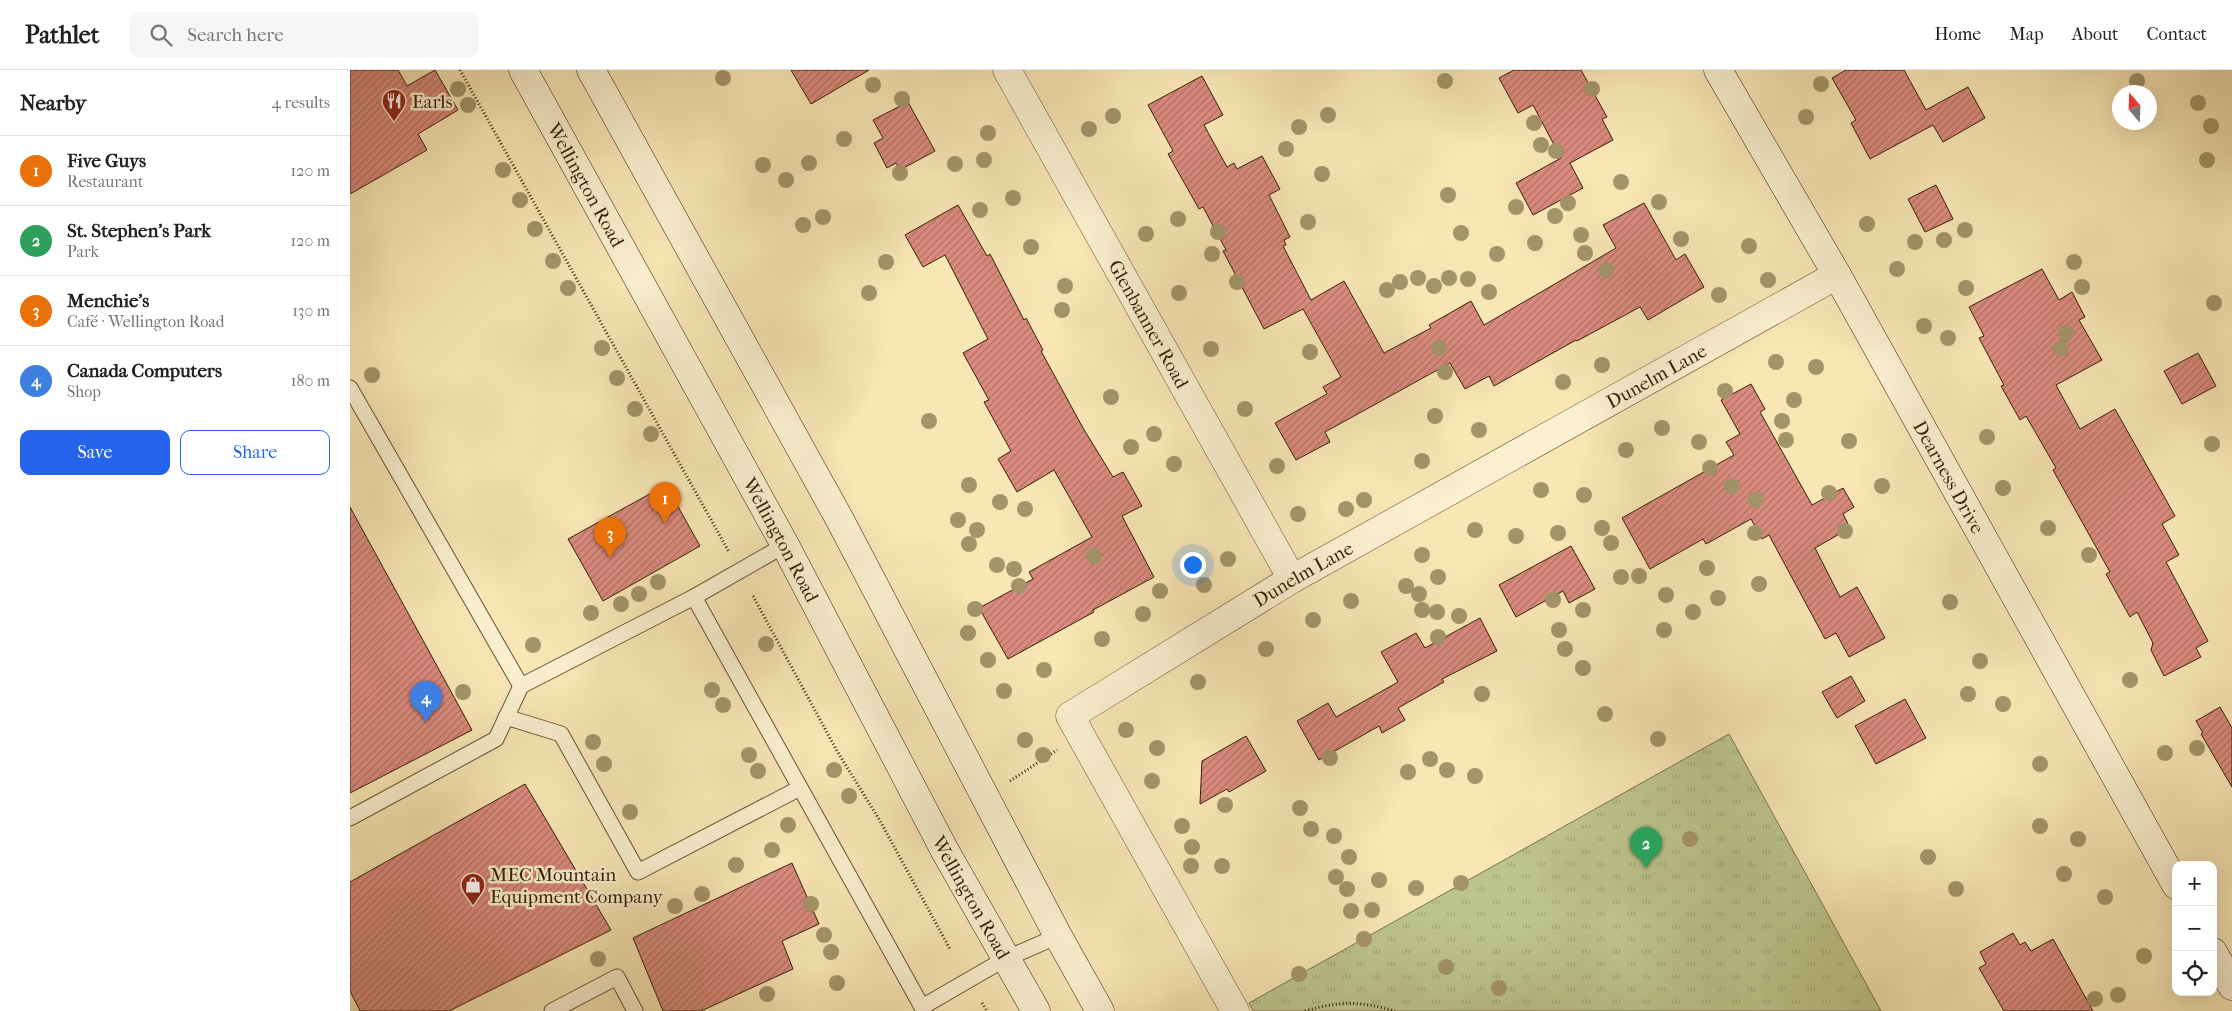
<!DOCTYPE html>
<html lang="en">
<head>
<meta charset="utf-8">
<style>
	body { margin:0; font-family:"IM FELL French Canon",serif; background:#f6f6f6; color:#222 }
	.controls { position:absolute; right:15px; bottom:15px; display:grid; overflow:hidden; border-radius:10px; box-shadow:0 5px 20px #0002 }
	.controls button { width:45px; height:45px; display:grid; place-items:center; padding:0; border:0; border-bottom:1px solid #e0e0e0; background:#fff; color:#222; font:25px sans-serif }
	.compass { position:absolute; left:1762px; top:15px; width:45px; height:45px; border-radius:50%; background:#fff; box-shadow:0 5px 20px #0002; rotate:341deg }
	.you { position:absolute; left:842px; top:494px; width:18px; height:18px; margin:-12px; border:4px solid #fff; border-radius:50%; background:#1a73e8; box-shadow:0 0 0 8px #1a73e833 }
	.badge { display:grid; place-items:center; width:32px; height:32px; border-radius:50%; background:#2563eb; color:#fff; font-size:16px; font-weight:700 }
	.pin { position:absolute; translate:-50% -41px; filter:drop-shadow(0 1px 2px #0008) }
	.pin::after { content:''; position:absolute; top:26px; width:18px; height:15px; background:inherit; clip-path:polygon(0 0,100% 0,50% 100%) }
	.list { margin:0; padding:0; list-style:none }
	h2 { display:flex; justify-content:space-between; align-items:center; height:65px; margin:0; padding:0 20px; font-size:21px }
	h2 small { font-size:16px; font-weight:400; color:#767676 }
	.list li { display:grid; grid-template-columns:32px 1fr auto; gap:15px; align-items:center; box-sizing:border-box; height:70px; padding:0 20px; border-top:1px solid #e0e0e0 }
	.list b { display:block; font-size:19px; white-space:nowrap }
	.list p { margin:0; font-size:16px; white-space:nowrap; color:#767676 }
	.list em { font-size:16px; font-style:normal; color:#767676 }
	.actions { display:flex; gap:10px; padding:15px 20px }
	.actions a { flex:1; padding:11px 0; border:1px solid #2563eb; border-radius:10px; text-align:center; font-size:18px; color:#2563eb }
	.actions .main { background:#2563eb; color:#fff }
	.icon { flex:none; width:28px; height:28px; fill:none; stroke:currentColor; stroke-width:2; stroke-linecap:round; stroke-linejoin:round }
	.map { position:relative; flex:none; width:1882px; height:941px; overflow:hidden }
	header { display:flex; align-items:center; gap:30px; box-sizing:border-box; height:70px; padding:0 25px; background:#fff; border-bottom:1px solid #e0e0e0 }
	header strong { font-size:24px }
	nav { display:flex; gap:28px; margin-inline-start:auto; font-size:18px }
	.search { width:350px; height:45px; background:#f6f6f6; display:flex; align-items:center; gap:12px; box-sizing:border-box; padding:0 18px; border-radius:10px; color:#767676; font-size:19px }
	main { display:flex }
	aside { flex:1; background:#fff }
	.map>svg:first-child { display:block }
</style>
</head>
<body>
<header>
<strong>Pathlet</strong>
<div class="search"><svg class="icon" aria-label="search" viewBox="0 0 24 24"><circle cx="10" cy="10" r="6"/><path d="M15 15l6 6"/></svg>Search here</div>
<nav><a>Home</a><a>Map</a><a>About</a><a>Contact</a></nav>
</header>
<main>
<aside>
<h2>Nearby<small>4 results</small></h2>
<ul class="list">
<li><span class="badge" style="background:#e8710a">1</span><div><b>Five Guys</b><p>Restaurant</p></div><em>120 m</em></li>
<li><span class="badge" style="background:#2e9e5b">2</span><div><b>St. Stephen's Park</b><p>Park</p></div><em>120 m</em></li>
<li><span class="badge" style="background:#e8710a">3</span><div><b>Menchie's</b><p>Café · Wellington Road</p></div><em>130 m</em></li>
<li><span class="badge" style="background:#3f7fe0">4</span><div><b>Canada Computers</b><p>Shop</p></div><em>180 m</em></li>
</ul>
<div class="actions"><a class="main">Save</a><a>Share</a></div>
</aside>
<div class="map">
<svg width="1882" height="941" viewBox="0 0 1882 941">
	<defs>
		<pattern id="park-tufts" width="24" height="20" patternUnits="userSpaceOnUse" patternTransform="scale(1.25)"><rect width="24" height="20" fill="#bdc58d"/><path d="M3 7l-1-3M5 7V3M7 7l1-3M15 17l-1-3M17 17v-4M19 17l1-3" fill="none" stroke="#a3a978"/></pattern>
		<pattern id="building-hatch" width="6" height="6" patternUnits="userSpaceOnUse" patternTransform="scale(1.25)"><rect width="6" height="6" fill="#db8b7f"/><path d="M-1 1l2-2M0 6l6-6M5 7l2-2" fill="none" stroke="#b27166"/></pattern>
	</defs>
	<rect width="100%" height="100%" fill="#f8e6b5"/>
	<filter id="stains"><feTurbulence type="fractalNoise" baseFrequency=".004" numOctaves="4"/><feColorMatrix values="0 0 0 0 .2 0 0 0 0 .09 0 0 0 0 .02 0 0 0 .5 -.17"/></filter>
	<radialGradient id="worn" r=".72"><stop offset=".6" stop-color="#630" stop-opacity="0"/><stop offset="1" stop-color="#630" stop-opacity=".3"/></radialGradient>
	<!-- park -->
	<path fill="url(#park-tufts)" stroke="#797248" d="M1379 664 1531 941H903L899 933Z"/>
	<!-- building -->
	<g fill="url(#building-hatch)" stroke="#351f04">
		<path d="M0 0H48L57 16 85 0 108 40 68 64 77 80 0 124Z"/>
		<path d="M441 0H519L461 34Z"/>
		<path d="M1164 0H1231L1257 47 1252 49 1263 70 1220 93 1233 118 1183 145 1166 113 1211 88 1183 35 1168 43 1149 8Z"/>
		<path d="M1496 0H1554L1576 40 1618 17 1635 48 1593 72 1583 55 1520 89 1501 53 1506 50 1482 8Z"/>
		<path d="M852 6 873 45 854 55 877 97 884 93 887 99 912 86 930 119 919 125 940 167 934 170 936 175 933 176 961 230 994 211 1034 283 1081 258 1079 255 1121 231 1134 255 1198 218 1266 178 1253 155 1294 133 1326 190 1335 184 1354 217 1298 250 1290 237 1227 271 1226 270 1144 316 1139 306 1115 319 1100 293 975 362 980 372 946 390 925 353 977 324 973 317 991 307 953 239 914 259 873 181 876 180 853 137 849 139 818 84 823 81 798 35Z"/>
		<path d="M558 32 585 81 550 100 546 93 537 98 524 73 533 68 523 50Z"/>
		<path d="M1586 115 1603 149 1575 162 1558 129Z"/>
		<path d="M608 135 637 186 640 184 674 250 676 248 693 280 691 281 733 358 763 407 773 402 792 436 772 446 804 507 743 540 744 542 658 589 629 538 683 509 679 502 742 467 704 400 667 422 648 389 661 381 634 332 639 330 613 283 638 269 595 185 573 197 555 165Z"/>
		<path d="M1692 199 1709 230 1722 222 1735 247 1729 250 1752 290 1706 315 1730 359 1765 339 1825 446 1812 454 1829 485 1816 492 1858 571 1846 578 1851 587 1814 606 1801 580 1803 573 1787 542 1780 547 1756 504 1760 502 1703 400 1706 398 1676 346 1670 350 1651 316 1654 315 1629 268 1634 266 1619 237Z"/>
		<path d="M1848 283 1866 316 1832 334 1814 301Z"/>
		<path d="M1401 314 1415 339 1410 342 1462 435 1493 418 1504 437 1493 444 1500 458 1465 478 1490 527 1507 517 1535 568 1499 587 1486 563 1475 569 1419 465 1412 469 1401 449 1356 474 1353 469 1300 499 1272 448 1384 385 1376 372 1390 364 1371 330Z"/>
		<path d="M316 415 350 476 253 531 218 469Z"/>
		<path d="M0 437 122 660 0 723Z"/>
		<path d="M1221 476 1245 519 1219 533 1213 521 1166 547 1149 515Z"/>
		<path d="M1130 548 1147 581 1092 609 1094 612 1048 638 1055 650 1032 663 1029 656 969 690 947 651 978 633 986 647 1048 612 1031 582 1066 563 1075 578Z"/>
		<path d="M1501 606 1515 631 1487 648 1472 622Z"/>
		<path d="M1555 629 1576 668 1526 694 1505 656Z"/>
		<path d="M1870 637 1882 658V717L1851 664 1853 663 1846 651Z"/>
		<path d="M896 666 916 701 879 722 877 719 850 734 852 691Z"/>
		<path d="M175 714 261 860 99 941H10L0 921V812Z"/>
		<path d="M442 793 469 854 432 871 443 899 351 941H313L283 868Z"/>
		<path d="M1663 863 1670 875 1675 872 1681 881 1703 869 1743 941H1654L1629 898 1636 894 1630 882Z"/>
	</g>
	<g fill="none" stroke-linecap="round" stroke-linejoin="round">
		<defs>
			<g id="lane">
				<path d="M0 318 171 616"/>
				<path d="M344 527 572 937 655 889 708 866"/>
				<path d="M156 647 211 664 288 802 450 718"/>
				<path d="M0 748 146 669 171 616 344 527 435 475"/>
				<path d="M202 941 267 907 285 941"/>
			</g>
			<g id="street">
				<path id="s1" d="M657 0 942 509"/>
				<path id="s2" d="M885 941 720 646 942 509 1487 205"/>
			</g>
			<g id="secondary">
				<path id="s3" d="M173 0 435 475 595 781 686 941"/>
				<path d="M241 0 490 450 708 866 750 941"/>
				<path id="s4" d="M1368 0 1487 205 1826 815"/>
				<path d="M1863 882 1882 916"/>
			</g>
		</defs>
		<!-- lane casing -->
		<use href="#lane" stroke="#665130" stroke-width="17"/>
		<!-- street casing -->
		<use href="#street" stroke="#665130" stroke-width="29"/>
		<!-- secondary casing -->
		<use href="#secondary" stroke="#351f04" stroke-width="29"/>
		<!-- path -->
		<g stroke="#351f04" stroke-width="3" stroke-dasharray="1 2.5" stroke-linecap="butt">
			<path d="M110 0 379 482"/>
			<path d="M403 526 487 681 529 749 600 879"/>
			<path d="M660 711 707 680"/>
			<path d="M632 933 637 941"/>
			<path d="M955 941C988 931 1011 931 1045 941"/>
		</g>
		<!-- lane -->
		<use href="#lane" stroke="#faefcf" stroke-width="15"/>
		<!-- street -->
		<use href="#street" stroke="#faefcf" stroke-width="28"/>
		<!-- secondary -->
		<use href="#secondary" stroke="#faefcf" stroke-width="28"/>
	</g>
	<!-- trees -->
	<g fill="#a3946a">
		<circle cx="373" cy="8" r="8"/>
		<circle cx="1095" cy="11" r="8"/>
		<circle cx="1787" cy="11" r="8"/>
		<circle cx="1471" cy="14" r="8"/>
		<circle cx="523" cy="15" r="8"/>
		<circle cx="108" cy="19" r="8"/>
		<circle cx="1242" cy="19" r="8"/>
		<circle cx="552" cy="29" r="8"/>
		<circle cx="1848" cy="33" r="8"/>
		<circle cx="118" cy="35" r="8"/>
		<circle cx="978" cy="45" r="8"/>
		<circle cx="763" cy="46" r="8"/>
		<circle cx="1456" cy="47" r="8"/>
		<circle cx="1184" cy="53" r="8"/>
		<circle cx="1861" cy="56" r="8"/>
		<circle cx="949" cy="57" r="8"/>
		<circle cx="739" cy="59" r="8"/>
		<circle cx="638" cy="63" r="8"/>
		<circle cx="494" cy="69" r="8"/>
		<circle cx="1191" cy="75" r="8"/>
		<circle cx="936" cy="79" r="8"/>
		<circle cx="1206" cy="81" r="8"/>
		<circle cx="634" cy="90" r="8"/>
		<circle cx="1857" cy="90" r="8"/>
		<circle cx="459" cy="93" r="8"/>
		<circle cx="605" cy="94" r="8"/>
		<circle cx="413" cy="95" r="8"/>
		<circle cx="153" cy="100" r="8"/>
		<circle cx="550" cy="103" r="8"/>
		<circle cx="972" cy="104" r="8"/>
		<circle cx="436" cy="110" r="8"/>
		<circle cx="1271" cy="112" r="8"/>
		<circle cx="1098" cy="125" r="8"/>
		<circle cx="663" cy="128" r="8"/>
		<circle cx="170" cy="130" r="8"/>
		<circle cx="1309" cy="132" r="8"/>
		<circle cx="1218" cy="133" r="8"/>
		<circle cx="1166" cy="137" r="8"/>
		<circle cx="630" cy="140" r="8"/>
		<circle cx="1205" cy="146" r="8"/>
		<circle cx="473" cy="147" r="8"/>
		<circle cx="828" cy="149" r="8"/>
		<circle cx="958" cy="152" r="8"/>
		<circle cx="1517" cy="154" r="8"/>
		<circle cx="453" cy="155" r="8"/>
		<circle cx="185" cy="159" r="8"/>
		<circle cx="1615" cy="160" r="8"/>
		<circle cx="868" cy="162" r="8"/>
		<circle cx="1111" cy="163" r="8"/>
		<circle cx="796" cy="164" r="8"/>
		<circle cx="1231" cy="165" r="8"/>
		<circle cx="1331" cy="169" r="8"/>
		<circle cx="1594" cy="170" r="8"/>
		<circle cx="1565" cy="172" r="8"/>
		<circle cx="1185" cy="173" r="8"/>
		<circle cx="1399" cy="176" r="8"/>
		<circle cx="681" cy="177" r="8"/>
		<circle cx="1235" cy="183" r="8"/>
		<circle cx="862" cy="184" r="8"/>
		<circle cx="1147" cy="184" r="8"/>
		<circle cx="203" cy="191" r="8"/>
		<circle cx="536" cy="192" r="8"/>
		<circle cx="1724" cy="192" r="8"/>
		<circle cx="1547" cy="199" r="8"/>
		<circle cx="1256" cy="200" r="8"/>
		<circle cx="1068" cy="208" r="8"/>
		<circle cx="1099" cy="208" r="8"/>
		<circle cx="1118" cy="209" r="8"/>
		<circle cx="1418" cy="210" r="8"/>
		<circle cx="887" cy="212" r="8"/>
		<circle cx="1050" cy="212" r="8"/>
		<circle cx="715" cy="216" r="8"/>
		<circle cx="1084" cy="216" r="8"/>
		<circle cx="1732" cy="217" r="8"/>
		<circle cx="218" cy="218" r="8"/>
		<circle cx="1616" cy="218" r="8"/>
		<circle cx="1037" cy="220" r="8"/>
		<circle cx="1139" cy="222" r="8"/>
		<circle cx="519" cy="223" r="8"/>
		<circle cx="829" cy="223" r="8"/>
		<circle cx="1369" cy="225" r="8"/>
		<circle cx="1864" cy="233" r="8"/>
		<circle cx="712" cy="240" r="8"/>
		<circle cx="1574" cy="256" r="8"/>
		<circle cx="1716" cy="263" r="8"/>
		<circle cx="1598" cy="268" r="8"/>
		<circle cx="252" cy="278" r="8"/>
		<circle cx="1089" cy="278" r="8"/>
		<circle cx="1711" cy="278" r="8"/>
		<circle cx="861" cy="279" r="8"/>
		<circle cx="960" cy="282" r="8"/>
		<circle cx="1426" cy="292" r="8"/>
		<circle cx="1252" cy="295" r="8"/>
		<circle cx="1466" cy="297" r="8"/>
		<circle cx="1095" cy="302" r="8"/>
		<circle cx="22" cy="305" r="8"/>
		<circle cx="267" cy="308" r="8"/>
		<circle cx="1213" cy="312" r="8"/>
		<circle cx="1375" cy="321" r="8"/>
		<circle cx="761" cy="327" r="8"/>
		<circle cx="1444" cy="330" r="8"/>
		<circle cx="285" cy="339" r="8"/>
		<circle cx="895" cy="339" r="8"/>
		<circle cx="1085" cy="346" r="8"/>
		<circle cx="579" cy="351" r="8"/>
		<circle cx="1432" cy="351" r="8"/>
		<circle cx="1312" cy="358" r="8"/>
		<circle cx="1129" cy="360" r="8"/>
		<circle cx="301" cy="364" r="8"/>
		<circle cx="804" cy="364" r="8"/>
		<circle cx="1637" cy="367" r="8"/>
		<circle cx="1436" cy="370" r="8"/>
		<circle cx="1499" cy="371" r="8"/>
		<circle cx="1349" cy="372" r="8"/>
		<circle cx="1862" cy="374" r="8"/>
		<circle cx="781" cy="377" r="8"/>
		<circle cx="1276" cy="380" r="8"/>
		<circle cx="1072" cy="391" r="8"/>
		<circle cx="824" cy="394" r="8"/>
		<circle cx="927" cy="396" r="8"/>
		<circle cx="1360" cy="398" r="8"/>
		<circle cx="619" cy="415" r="8"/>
		<circle cx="1382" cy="416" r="8"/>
		<circle cx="1532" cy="416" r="8"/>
		<circle cx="1653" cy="418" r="8"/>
		<circle cx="1191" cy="420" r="8"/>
		<circle cx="1479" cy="423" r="8"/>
		<circle cx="1234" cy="425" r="8"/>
		<circle cx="1014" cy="430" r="8"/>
		<circle cx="1406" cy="430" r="8"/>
		<circle cx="650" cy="432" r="8"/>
		<circle cx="675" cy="439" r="8"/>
		<circle cx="996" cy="439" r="8"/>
		<circle cx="948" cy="444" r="8"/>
		<circle cx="608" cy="450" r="8"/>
		<circle cx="1252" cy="458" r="8"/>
		<circle cx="1698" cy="458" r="8"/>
		<circle cx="627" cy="460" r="8"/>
		<circle cx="1125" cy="460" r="8"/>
		<circle cx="1495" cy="461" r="8"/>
		<circle cx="1208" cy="463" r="8"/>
		<circle cx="1405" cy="463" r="8"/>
		<circle cx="1166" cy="466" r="8"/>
		<circle cx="1261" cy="473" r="8"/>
		<circle cx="619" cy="474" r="8"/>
		<circle cx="1072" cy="485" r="8"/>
		<circle cx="1739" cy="485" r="8"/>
		<circle cx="744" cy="486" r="8"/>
		<circle cx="878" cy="489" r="8"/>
		<circle cx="647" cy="495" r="8"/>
		<circle cx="1357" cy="498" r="8"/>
		<circle cx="664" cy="499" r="8"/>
		<circle cx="1289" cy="506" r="8"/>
		<circle cx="1088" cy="507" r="8"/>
		<circle cx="1271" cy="507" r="8"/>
		<circle cx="308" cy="512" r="8"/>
		<circle cx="1409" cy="514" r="8"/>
		<circle cx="854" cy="515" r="8"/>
		<circle cx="669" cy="516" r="8"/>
		<circle cx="1056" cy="516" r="8"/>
		<circle cx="810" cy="521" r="8"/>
		<circle cx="289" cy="524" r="8"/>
		<circle cx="1069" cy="524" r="8"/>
		<circle cx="1316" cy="525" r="8"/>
		<circle cx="1368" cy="528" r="8"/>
		<circle cx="1203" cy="530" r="8"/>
		<circle cx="1001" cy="531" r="8"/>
		<circle cx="1600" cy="532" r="8"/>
		<circle cx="271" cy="534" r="8"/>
		<circle cx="625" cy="539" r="8"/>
		<circle cx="1072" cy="540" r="8"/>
		<circle cx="1233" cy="540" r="8"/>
		<circle cx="1087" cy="542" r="8"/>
		<circle cx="1343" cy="542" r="8"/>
		<circle cx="241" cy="543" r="8"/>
		<circle cx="793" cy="544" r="8"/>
		<circle cx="1109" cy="546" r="8"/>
		<circle cx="963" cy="550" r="8"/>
		<circle cx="1209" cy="560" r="8"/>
		<circle cx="1314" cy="560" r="8"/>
		<circle cx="618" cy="563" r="8"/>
		<circle cx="1088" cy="567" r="8"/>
		<circle cx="752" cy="569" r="8"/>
		<circle cx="416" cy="574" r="8"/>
		<circle cx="183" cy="575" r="8"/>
		<circle cx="916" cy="579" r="8"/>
		<circle cx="1215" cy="579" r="8"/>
		<circle cx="638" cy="590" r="8"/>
		<circle cx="1630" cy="591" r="8"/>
		<circle cx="1233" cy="598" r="8"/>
		<circle cx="694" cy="600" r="8"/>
		<circle cx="1780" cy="610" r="8"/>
		<circle cx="848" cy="612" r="8"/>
		<circle cx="362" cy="620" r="8"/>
		<circle cx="654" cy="621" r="8"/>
		<circle cx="113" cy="622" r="8"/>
		<circle cx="1132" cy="624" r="8"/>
		<circle cx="1618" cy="624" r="8"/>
		<circle cx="1653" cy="634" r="8"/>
		<circle cx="373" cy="635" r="8"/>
		<circle cx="1255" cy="644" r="8"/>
		<circle cx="776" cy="660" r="8"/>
		<circle cx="1308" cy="669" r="8"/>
		<circle cx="675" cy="670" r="8"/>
		<circle cx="243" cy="672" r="8"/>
		<circle cx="807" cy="678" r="8"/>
		<circle cx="1847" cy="678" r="8"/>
		<circle cx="1815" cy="683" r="8"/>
		<circle cx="399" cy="685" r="8"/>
		<circle cx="693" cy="685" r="8"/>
		<circle cx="980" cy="688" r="8"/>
		<circle cx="1080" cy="689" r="8"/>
		<circle cx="254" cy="694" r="8"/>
		<circle cx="1690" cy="694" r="8"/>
		<circle cx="484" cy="700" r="8"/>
		<circle cx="1097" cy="700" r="8"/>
		<circle cx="408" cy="701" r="8"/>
		<circle cx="1058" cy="702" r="8"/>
		<circle cx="1125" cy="706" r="8"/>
		<circle cx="802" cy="711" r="8"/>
		<circle cx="499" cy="726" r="8"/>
		<circle cx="875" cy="735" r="8"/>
		<circle cx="950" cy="738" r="8"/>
		<circle cx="280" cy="742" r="8"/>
		<circle cx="438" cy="755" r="8"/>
		<circle cx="832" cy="756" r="8"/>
		<circle cx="1690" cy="756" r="8"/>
		<circle cx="961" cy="759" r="8"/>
		<circle cx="984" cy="766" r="8"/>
		<circle cx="1340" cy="769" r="8"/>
		<circle cx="1728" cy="769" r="8"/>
		<circle cx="842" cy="777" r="8"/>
		<circle cx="422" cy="780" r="8"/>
		<circle cx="999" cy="787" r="8"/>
		<circle cx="1578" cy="787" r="8"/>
		<circle cx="386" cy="795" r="8"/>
		<circle cx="841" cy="796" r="8"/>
		<circle cx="872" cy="796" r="8"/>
		<circle cx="1714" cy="804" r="8"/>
		<circle cx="986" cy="807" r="8"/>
		<circle cx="1029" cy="810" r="8"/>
		<circle cx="1111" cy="813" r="8"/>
		<circle cx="1066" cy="818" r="8"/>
		<circle cx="997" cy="819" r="8"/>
		<circle cx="1606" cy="819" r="8"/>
		<circle cx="352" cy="824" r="8"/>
		<circle cx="1755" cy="827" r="8"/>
		<circle cx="461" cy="834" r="8"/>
		<circle cx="325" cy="836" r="8"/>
		<circle cx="1022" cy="840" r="8"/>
		<circle cx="1001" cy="841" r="8"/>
		<circle cx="474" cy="865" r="8"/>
		<circle cx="1014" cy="869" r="8"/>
		<circle cx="481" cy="882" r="8"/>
		<circle cx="1794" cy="886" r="8"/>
		<circle cx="248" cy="889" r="8"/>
		<circle cx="1096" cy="897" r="8"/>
		<circle cx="949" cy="904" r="8"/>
		<circle cx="487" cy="913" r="8"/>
		<circle cx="1149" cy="918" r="8"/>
		<circle cx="417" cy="924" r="8"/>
		<circle cx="1768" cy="925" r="8"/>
		<circle cx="1745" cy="929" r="8"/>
	</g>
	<!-- icons -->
	<defs>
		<symbol id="restaurant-pin" viewBox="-11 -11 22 30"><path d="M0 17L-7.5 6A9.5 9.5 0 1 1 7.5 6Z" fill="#8f2418" stroke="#faefcf"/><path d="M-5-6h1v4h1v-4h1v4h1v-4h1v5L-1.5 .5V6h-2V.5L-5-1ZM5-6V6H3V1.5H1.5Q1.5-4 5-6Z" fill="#fff"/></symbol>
		<symbol id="shop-pin" viewBox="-11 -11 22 30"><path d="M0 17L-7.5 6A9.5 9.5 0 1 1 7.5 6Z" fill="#8f2418" stroke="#faefcf"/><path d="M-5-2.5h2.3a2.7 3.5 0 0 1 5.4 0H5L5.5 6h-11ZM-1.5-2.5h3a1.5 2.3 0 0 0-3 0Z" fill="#fff"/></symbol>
	</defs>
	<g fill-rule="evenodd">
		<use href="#restaurant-pin" x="30" y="17" width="28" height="38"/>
		<use href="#shop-pin" x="109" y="801" width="28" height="38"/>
	</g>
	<g text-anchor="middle" stroke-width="5" stroke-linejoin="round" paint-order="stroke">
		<!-- poi labels -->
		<g font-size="19" fill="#351f04" stroke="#faefcf" text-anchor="start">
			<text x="62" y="38">Earls</text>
			<text x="140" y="811">MEC Mountain<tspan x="140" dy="22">Equipment Company</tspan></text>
		</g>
		<!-- street labels -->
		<g font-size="19" fill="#351f04" stroke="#faefcf">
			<text dy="7" stroke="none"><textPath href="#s3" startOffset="131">Wellington Road</textPath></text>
			<text dy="7" stroke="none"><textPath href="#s1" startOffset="291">Glenbanner Road</textPath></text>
			<text dy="7" stroke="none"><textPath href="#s2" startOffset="1016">Dunelm Lane</textPath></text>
			<text dy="7" stroke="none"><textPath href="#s4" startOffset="468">Dearness Drive</textPath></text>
			<text dy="7" stroke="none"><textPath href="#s3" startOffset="536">Wellington Road</textPath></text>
			<text dy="7" stroke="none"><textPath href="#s2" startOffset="611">Dunelm Lane</textPath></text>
			<text dy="7" stroke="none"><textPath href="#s3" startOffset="941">Wellington Road</textPath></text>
		</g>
	</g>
	<rect width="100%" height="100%" filter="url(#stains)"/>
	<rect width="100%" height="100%" fill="url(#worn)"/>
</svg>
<div class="controls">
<button>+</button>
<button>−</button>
<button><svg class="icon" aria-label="locate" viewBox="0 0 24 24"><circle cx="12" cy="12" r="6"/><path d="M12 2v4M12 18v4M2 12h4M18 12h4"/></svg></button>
</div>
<svg class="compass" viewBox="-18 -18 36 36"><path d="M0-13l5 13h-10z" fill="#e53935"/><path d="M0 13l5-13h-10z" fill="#767676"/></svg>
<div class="you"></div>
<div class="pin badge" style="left:315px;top:453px;background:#e8710a">1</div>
<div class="pin badge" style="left:1296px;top:798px;background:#2e9e5b">2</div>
<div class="pin badge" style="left:260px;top:488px;background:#e8710a">3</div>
<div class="pin badge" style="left:76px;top:652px;background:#3f7fe0">4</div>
</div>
</main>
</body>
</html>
